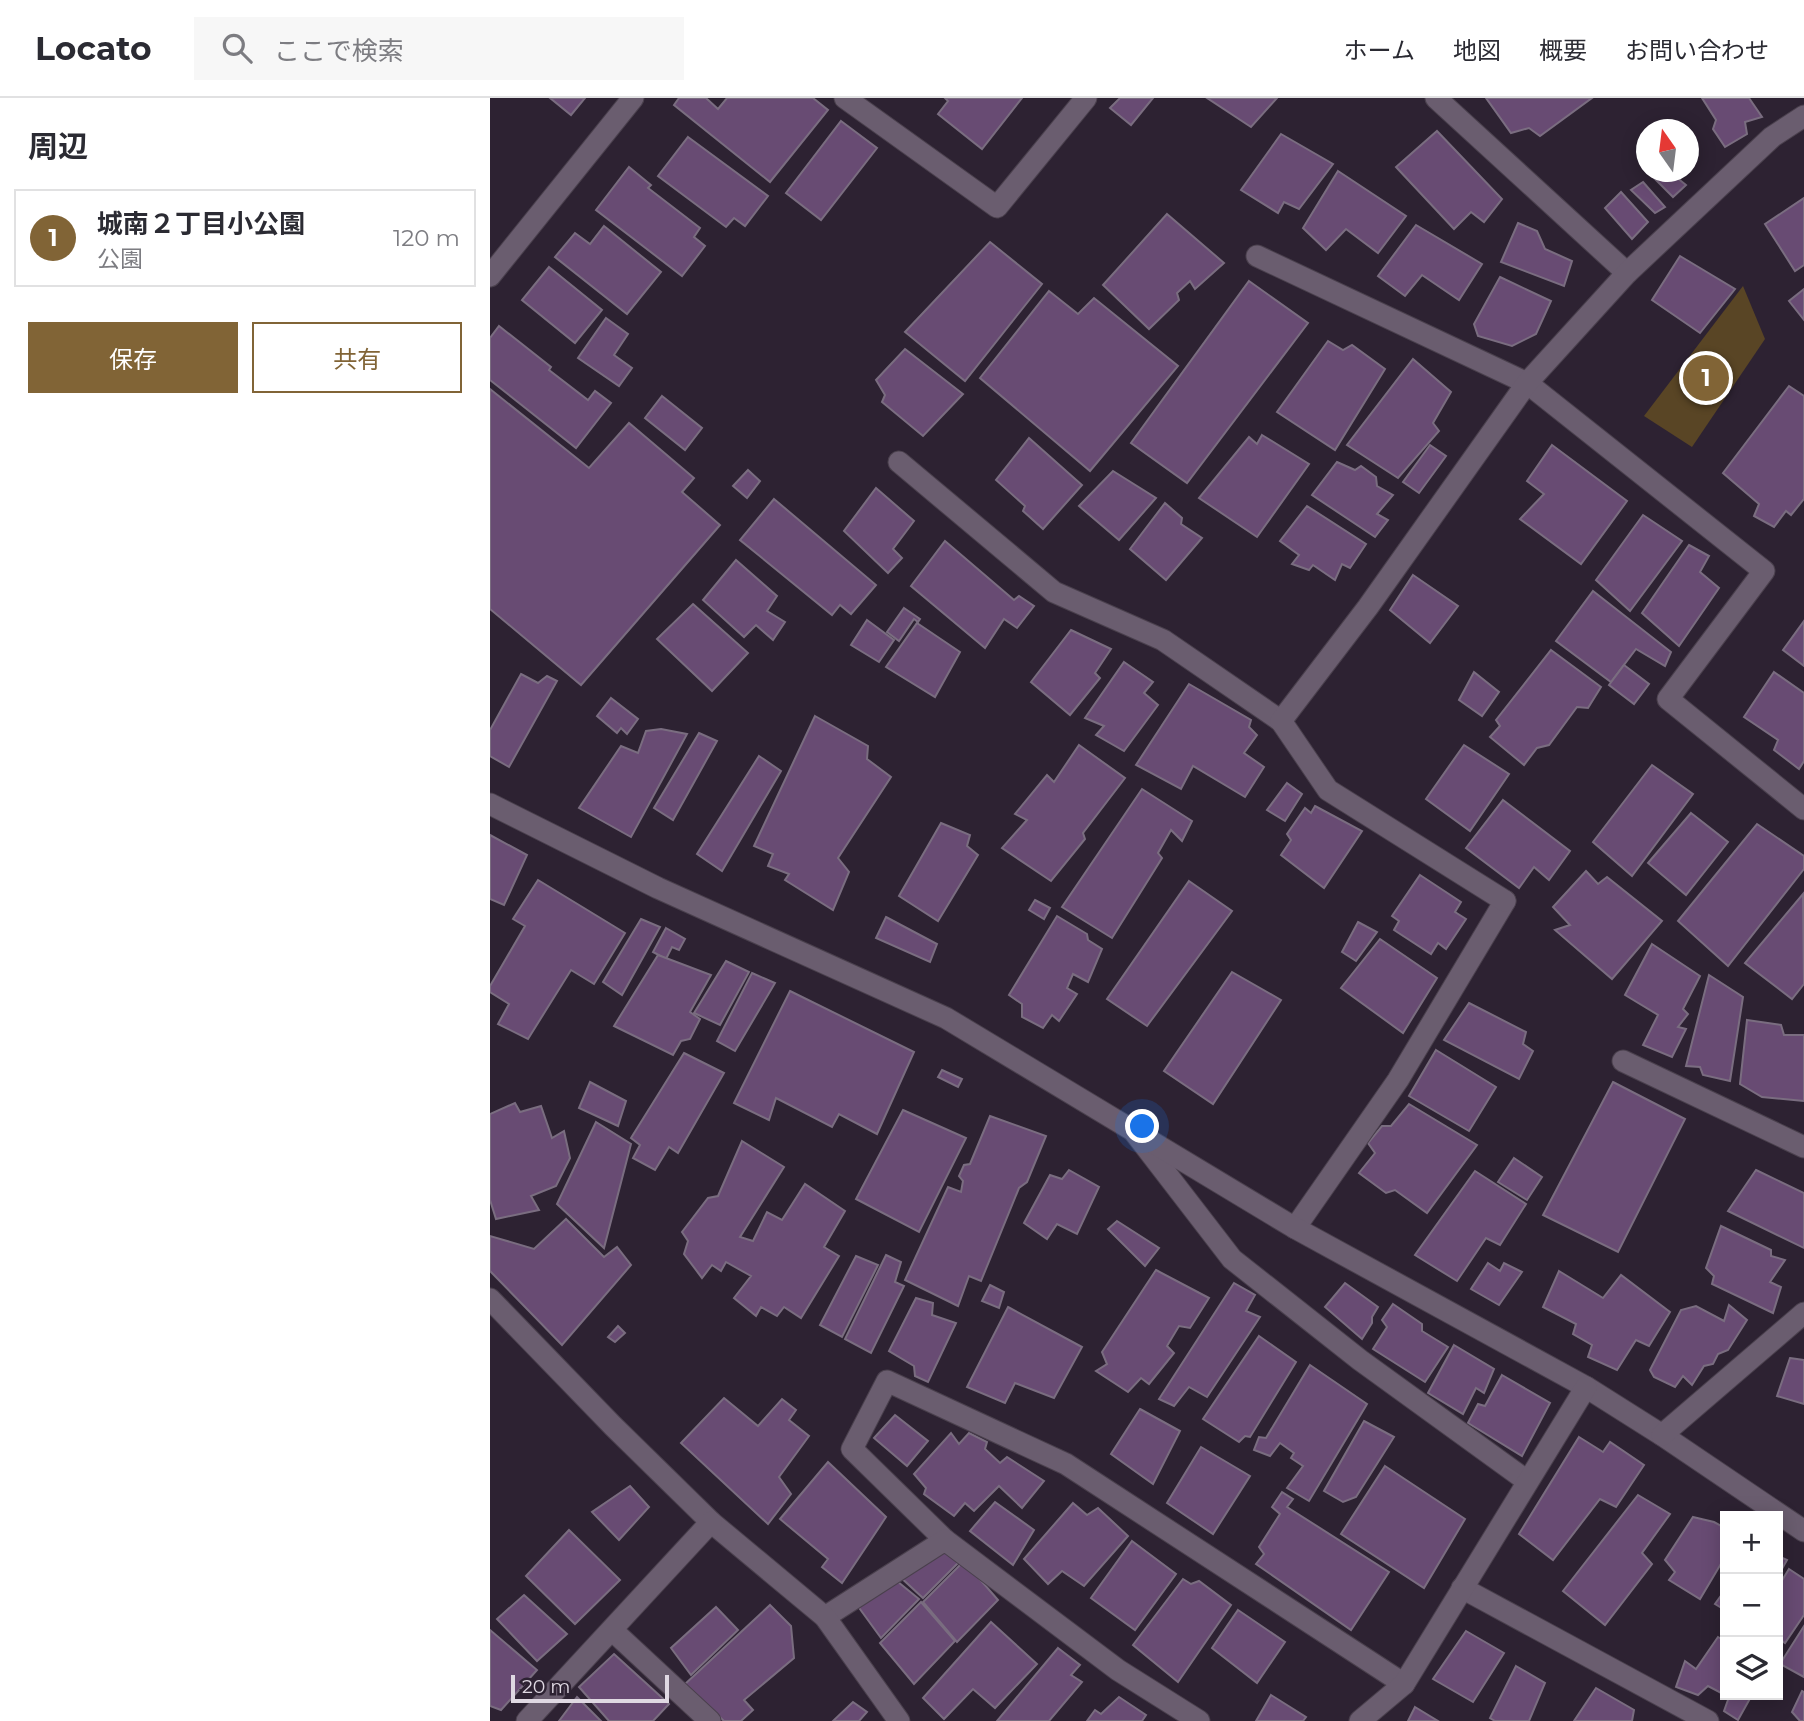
<!DOCTYPE html>
<html lang="ja">
<head>
<meta charset="utf-8">
<style>
	body { margin:0; font-family:Montserrat,"Noto Sans JP",sans-serif; background:#f7f7f7; color:#2b2b33 }
	.controls { position:absolute; right:21px; bottom:21px; display:grid; overflow:hidden; border-radius:0px; box-shadow:0 4px 18px #0003 }
	.controls button { width:63px; height:63px; display:grid; place-items:center; padding:0; border:0; border-bottom:2px solid #e1e1e2; background:#fff; color:#2b2b33; font:35px sans-serif }
	.compass { position:absolute; left:1146px; top:21px; width:63px; height:63px; border-radius:50%; background:#fff; box-shadow:0 4px 18px #0003; rotate:346deg }
	.scale { position:absolute; left:21px; bottom:18px; width:158px; box-sizing:border-box; padding-left:7px; border:4px solid #dfd8e2; border-top:0; font-size:19px; line-height:24px; white-space:nowrap; color:#dfd8e2; -webkit-text-stroke:5px #2d2232; paint-order:stroke }
	.you { position:absolute; left:653px; top:1029px; width:24px; height:24px; margin:-18px; border:5px solid #fff; border-radius:50%; background:#1a73e8; box-shadow:0 0 0 10px #1a73e833 }
	.badge { display:grid; place-items:center; width:46px; height:46px; border-radius:50%; background:#816436; color:#fff; font-size:23px; font-weight:700 }
	.pin { position:absolute; translate:-50% -50%; border:4px solid #fff; box-shadow:0 2px 7px #0006 }
	.list { margin:0; padding:0; list-style:none }
	h2 { display:flex; justify-content:space-between; align-items:center; height:91px; margin:0; padding:0 28px; font-size:30px }
	h2 small { font-size:23px; font-weight:400; color:#7c7c81 }
	.list li { display:grid; grid-template-columns:46px 1fr auto; gap:21px; align-items:center; box-sizing:border-box; height:98px; margin:0 14px 14px; padding:0 14px; border:2px solid #e1e1e2; border-radius:0px }
	.list b { display:block; font-size:26px; white-space:nowrap }
	.list p { margin:0; font-size:23px; white-space:nowrap; color:#7c7c81 }
	.list em { font-size:23px; font-style:normal; color:#7c7c81 }
	.actions { display:flex; gap:14px; padding:21px 28px }
	.actions a { flex:1; padding:16px 0; border:2px solid #816436; border-radius:0px; text-align:center; font-size:24px; color:#816436 }
	.actions .main { background:#816436; color:#fff }
	.icon { flex:none; width:38px; height:38px; fill:none; stroke:currentColor; stroke-width:2; stroke-linecap:round; stroke-linejoin:round }
	.map { position:relative; flex:none; width:1314px; height:1623px; overflow:hidden }
	header { display:flex; align-items:center; gap:42px; box-sizing:border-box; height:98px; padding:0 35px; background:#fff; border-bottom:2px solid #e1e1e2 }
	header strong { font-size:33px }
	nav { display:flex; gap:38px; margin-inline-start:auto; font-size:24px }
	.search { width:490px; height:63px; background:#f7f7f7; display:flex; align-items:center; gap:18px; box-sizing:border-box; padding:0 24px; border-radius:0px; color:#7c7c81; font-size:26px }
	main { display:flex }
	aside { flex:1; background:#fff }
	.map>svg:first-child { display:block }
</style>
</head>
<body>
<header>
<strong>Locato</strong>
<div class="search"><svg class="icon" aria-label="search" viewBox="0 0 24 24"><circle cx="10" cy="10" r="6"/><path d="M15 15l6 6"/></svg>ここで検索</div>
<nav><a>ホーム</a><a>地図</a><a>概要</a><a>お問い合わせ</a></nav>
</header>
<main>
<aside>
<h2>周辺<small></small></h2>
<ul class="list">
<li><span class="badge">1</span><div><b>城南２丁目小公園</b><p>公園</p></div><em>120 m</em></li>
</ul>
<div class="actions"><a class="main">保存</a><a>共有</a></div>
</aside>
<div class="map">
<svg width="1314" height="1623" viewBox="0 0 1314 1623">
	<rect width="100%" height="100%" fill="#2d2232"/>
	<!-- green -->
	<path fill="#594525" d="M1253 188 1275 241 1202 349 1154 318Z"/>
	<!-- building -->
	<g fill="#684b73" stroke="#7a6d80" stroke-width="2">
		<path d="M60 0H95L81 17Z"/>
		<path d="M189 0H216L228 11 237 0H323L338 12 280 84 184 7Z"/>
		<path d="M455 0H532L492 51 448 16 458 3Z"/>
		<path d="M630 0H663L641 27 620 10Z"/>
		<path d="M717 0H787L761 29Z"/>
		<path d="M996 0H1102L1050 38 1039 30 1021 35Z"/>
		<path d="M1212 0H1259L1272 19 1255 24 1257 36 1235 49 1223 31 1226 22Z"/>
		<path d="M351 23 387 50 331 122 296 95Z"/>
		<path d="M947 33 1012 101 994 124 981 114 964 131 906 69Z"/>
		<path d="M791 36 843 66 809 111 794 104 788 115 751 92Z"/>
		<path d="M198 39 278 98 255 128 244 120 236 129 168 78Z"/>
		<path d="M139 69 161 87 158 90 210 130 204 139 215 148 192 178 106 112Z"/>
		<path d="M848 73 916 118 888 155 856 131 836 152 813 130Z"/>
		<path d="M1161 74H1180L1196 87 1183 99 1159 75Z"/>
		<path d="M1153 84 1175 109 1165 115 1141 92Z"/>
		<path d="M1131 94 1158 124 1142 141 1115 110Z"/>
		<path d="M1314 100V167L1305 173 1275 126Z"/>
		<path d="M677 116 734 165 705 191 700 183 687 195 689 202 659 231 613 187Z"/>
		<path d="M1028 125 1047 133 1055 151 1082 163 1074 188 1011 164Z"/>
		<path d="M926 127 992 166 969 202 932 177 915 198 888 178Z"/>
		<path d="M114 128 171 174 137 216 65 159 85 135 100 146Z"/>
		<path d="M500 144 552 186 475 283 415 234Z"/>
		<path d="M1190 158 1245 191 1210 235 1162 202Z"/>
		<path d="M59 169 112 212 85 245 32 202Z"/>
		<path d="M1010 179 1061 203 1046 236 1022 248 988 238 984 226Z"/>
		<path d="M759 183 818 225 697 385 641 345Z"/>
		<path d="M1314 191V222L1299 203Z"/>
		<path d="M559 193 588 216 604 200 688 268 600 373 490 280Z"/>
		<path d="M116 220 138 236 124 257 142 270 129 288 88 260Z"/>
		<path d="M9 228 61 269 59 272 98 302 105 293 121 305 86 350 0 282V240Z"/>
		<path d="M838 243 853 252 862 247 895 271 845 352 787 314Z"/>
		<path d="M415 251 473 296 433 338 392 304 395 297 386 282Z"/>
		<path d="M923 261 961 294 943 325 949 333 908 380 857 347Z"/>
		<path d="M1299 288 1314 298V401L1301 417 1296 413 1284 429 1264 418 1269 406 1233 375Z"/>
		<path d="M0 291 99 370 139 325 204 380 192 394 230 427 91 587 0 511Z"/>
		<path d="M172 298 212 330 195 352 155 320Z"/>
		<path d="M772 337 819 366 767 439 709 400 759 339 767 346Z"/>
		<path d="M539 340 592 387 553 431 533 413 535 408 506 382Z"/>
		<path d="M940 347 956 358 929 395 913 384Z"/>
		<path d="M1062 347 1137 403 1091 466 1030 421 1054 396 1037 383Z"/>
		<path d="M847 364 865 372 871 368 886 379 887 388 903 397 887 416 898 422 885 439 822 397Z"/>
		<path d="M258 372 270 383 257 400 243 388Z"/>
		<path d="M623 373 666 400 629 442 589 408Z"/>
		<path d="M386 390 424 423 403 451 412 460 398 475 354 433Z"/>
		<path d="M284 401 386 487 361 516 350 507 342 517 250 442Z"/>
		<path d="M675 405 692 420 691 426 712 440 676 482 640 451Z"/>
		<path d="M817 408 876 446 860 470 852 466 845 482 823 467 819 472 802 466 809 457 790 443Z"/>
		<path d="M1153 417 1192 443 1140 513 1106 482Z"/>
		<path d="M455 443 524 502 529 498 544 508 527 530 514 521 495 550 421 488Z"/>
		<path d="M1199 447 1219 458 1210 474 1229 490 1189 548 1152 515Z"/>
		<path d="M246 462 287 498 277 513 295 524 283 542 266 527 254 539 213 502Z"/>
		<path d="M923 477 968 508 940 545 900 512Z"/>
		<path d="M1103 493 1181 554 1175 568 1146 551 1121 584 1066 543Z"/>
		<path d="M203 506 258 555 222 593 167 541Z"/>
		<path d="M414 510 430 521 428 524 424 521 409 543 397 534Z"/>
		<path d="M377 522 404 542 389 564 361 547Z"/>
		<path d="M1314 523V568L1293 552Z"/>
		<path d="M427 525 470 554 445 599 396 569Z"/>
		<path d="M581 532 621 551 605 575 610 580 580 617 541 584Z"/>
		<path d="M1061 552 1111 589 1098 610 1087 609 1059 647 1047 650 1034 667 1000 639 1010 628 1006 622Z"/>
		<path d="M634 564 663 584 654 595 668 607 634 653 606 637 614 628 595 620Z"/>
		<path d="M1134 567 1159 586 1144 606 1119 587Z"/>
		<path d="M984 574 1009 594 992 618 969 602Z"/>
		<path d="M1284 574 1314 595V663L1309 671 1284 652 1288 642 1254 619Z"/>
		<path d="M31 576 48 585 57 578 67 583 19 669 0 658V632Z"/>
		<path d="M699 586 761 622 759 629 767 637 754 655 774 669 755 699 703 668 691 691 646 667Z"/>
		<path d="M121 600 148 621 137 636 131 630 127 635 107 618Z"/>
		<path d="M325 618 378 648 377 661 401 679 348 760 359 774 343 812 295 782 299 776 278 768 283 756 264 748Z"/>
		<path d="M171 631 197 636 141 739 89 710 131 648 148 655 156 633Z"/>
		<path d="M209 635 227 643 183 722 164 710Z"/>
		<path d="M589 647 635 680 593 735 595 741 561 783 512 750 537 722 525 716 557 677 564 684Z"/>
		<path d="M974 647 1019 676 980 733 936 701Z"/>
		<path d="M269 658 291 673 232 773 207 756Z"/>
		<path d="M1162 667 1203 696 1142 778 1103 744Z"/>
		<path d="M797 685 812 696 795 723 777 712Z"/>
		<path d="M652 691 702 723 692 743 681 732 668 755 672 760 622 840 572 809Z"/>
		<path d="M1013 702 1080 753 1059 782 1044 769 1029 790 976 750Z"/>
		<path d="M825 708 872 733 834 790 791 757 801 742 797 736 815 710 821 715Z"/>
		<path d="M1201 715 1238 744 1196 797 1158 765Z"/>
		<path d="M451 725 480 737 477 748 488 757 448 823 409 798Z"/>
		<path d="M1267 726 1314 758V771L1238 868 1188 823Z"/>
		<path d="M0 737 37 757 14 807 0 801Z"/>
		<path d="M1096 773 1108 786 1117 779 1172 823 1122 881 1065 832 1080 827 1063 809Z"/>
		<path d="M930 777 971 804 965 814 976 821 956 851 948 845 941 856 904 832 909 823 902 818Z"/>
		<path d="M48 782 135 835 104 886 81 872 38 941 8 926 19 906 0 894V888L35 828 23 821Z"/>
		<path d="M699 783 742 813 657 928 617 901Z"/>
		<path d="M1313 796 1314 886 1302 901 1255 865Z"/>
		<path d="M545 802 560 810 554 821 539 812Z"/>
		<path d="M567 818 597 836 598 842 612 851 598 884 583 876 577 890 587 896 569 923 562 917 553 930 532 919V906L519 897Z"/>
		<path d="M396 819 447 846 440 864 386 840Z"/>
		<path d="M151 821 170 829 132 897 113 884Z"/>
		<path d="M868 824 887 834 866 863 852 854Z"/>
		<path d="M176 830 195 841 189 852 182 849 176 861 163 854Z"/>
		<path d="M890 841 947 880 913 935 851 890Z"/>
		<path d="M1162 846 1210 878 1193 911 1198 916 1188 929 1196 931 1182 959 1153 947 1168 917 1135 897Z"/>
		<path d="M168 857 221 877 200 914 210 921 200 941 191 943 183 957 124 928Z"/>
		<path d="M236 863 259 874 230 927 204 915Z"/>
		<path d="M742 874 791 902 723 1006 674 973Z"/>
		<path d="M262 875 285 885 245 953 227 943Z"/>
		<path d="M1219 877 1253 899 1240 983 1213 977 1210 969 1196 968Z"/>
		<path d="M300 893 424 954 387 1036 349 1016 342 1029 286 1000 279 1022 244 1005Z"/>
		<path d="M979 905 1036 934 1033 946 1043 953 1029 981 954 942Z"/>
		<path d="M1257 922 1291 927 1294 937H1314V1003L1272 999 1250 986Z"/>
		<path d="M946 952 1006 989 979 1033 919 998Z"/>
		<path d="M194 955 234 975 188 1055 179 1049 165 1072 143 1060 150 1047 141 1040Z"/>
		<path d="M452 972 472 981 468 989 448 979Z"/>
		<path d="M100 984 136 1003 128 1028 89 1010Z"/>
		<path d="M1123 984 1195 1021 1128 1154 1053 1117Z"/>
		<path d="M25 1005 30 1014 51 1008 62 1040 74 1033 80 1060 66 1088 41 1098 49 1112 6 1121 0 1102V1016Z"/>
		<path d="M919 1006 987 1047 937 1115 905 1092 896 1095 869 1075 885 1055 878 1045 892 1028H901Z"/>
		<path d="M413 1012 476 1040 429 1134 366 1101Z"/>
		<path d="M500 1018 556 1038 537 1084 529 1090 491 1183 479 1178 468 1208 415 1182 458 1089 471 1094 473 1083 469 1078 474 1067 480 1066Z"/>
		<path d="M106 1024 141 1046 114 1150 67 1106Z"/>
		<path d="M252 1043 294 1069 250 1139 263 1143 277 1114 292 1122 315 1086 355 1113 334 1149 349 1158 311 1220 294 1209 287 1218 271 1209 266 1218 244 1200 261 1178 236 1164 231 1173 222 1167 212 1180 194 1156 198 1143 192 1134 218 1100 228 1098Z"/>
		<path d="M1024 1060 1052 1079 1037 1102 1008 1084Z"/>
		<path d="M579 1072 609 1089 587 1136 567 1126 557 1141 534 1125 560 1077 572 1081Z"/>
		<path d="M1266 1072 1314 1095V1150L1238 1113Z"/>
		<path d="M985 1073 1036 1106 1010 1147 996 1140 967 1183 925 1157Z"/>
		<path d="M76 1121 114 1159 127 1149 141 1167 72 1247 0 1173V1138L44 1151Z"/>
		<path d="M627 1123 669 1150 655 1168 618 1131Z"/>
		<path d="M1231 1128 1281 1152V1158L1295 1162 1280 1184 1291 1189 1283 1215 1222 1186 1224 1178 1216 1170Z"/>
		<path d="M396 1157 411 1164 405 1184 414 1188 381 1255 355 1241Z"/>
		<path d="M366 1158 388 1167 352 1239 330 1227Z"/>
		<path d="M998 1165 1010 1173 1014 1165 1032 1174 1009 1207 981 1191Z"/>
		<path d="M666 1172 719 1200 700 1230 689 1228 677 1248 684 1255 659 1286 651 1280 638 1294 606 1273 617 1266 612 1254Z"/>
		<path d="M1069 1173 1113 1200 1131 1177 1180 1214 1159 1248 1146 1242 1127 1272 1098 1259 1102 1247 1083 1236 1086 1226 1053 1209Z"/>
		<path d="M744 1185 765 1197 756 1213 770 1219 717 1299 699 1289 684 1308 669 1301Z"/>
		<path d="M855 1185 888 1209 882 1219V1225L872 1241 835 1209Z"/>
		<path d="M500 1187 514 1194 509 1210 492 1203Z"/>
		<path d="M426 1200 443 1205 442 1217 466 1225 438 1284 425 1278 424 1268 399 1253Z"/>
		<path d="M903 1206 932 1226V1233L958 1249 935 1284 883 1251 897 1229 892 1222Z"/>
		<path d="M1239 1207 1257 1222 1238 1252 1228 1256 1223 1266 1214 1268 1202 1287 1193 1278 1185 1289 1164 1279 1160 1272 1191 1212 1206 1208 1234 1223Z"/>
		<path d="M518 1209 592 1249 564 1300 525 1285 515 1305 477 1289Z"/>
		<path d="M128 1228 135 1235 125 1244 118 1239Z"/>
		<path d="M769 1238 806 1264 760 1339 755 1338 749 1344 713 1321Z"/>
		<path d="M964 1247 1004 1271 994 1295 986 1290 973 1316 938 1295Z"/>
		<path d="M1300 1260 1314 1262V1306L1287 1298Z"/>
		<path d="M820 1267 877 1306 819 1403 797 1390 813 1368 801 1360 804 1355 790 1345 780 1358 764 1352 769 1339 776 1340Z"/>
		<path d="M1012 1277 1060 1305 1032 1358 978 1325 988 1306 995 1308Z"/>
		<path d="M234 1300 268 1328 292 1301 306 1312 299 1322 319 1338 289 1379 301 1396 278 1426 191 1345Z"/>
		<path d="M650 1311 690 1333 663 1386 621 1356Z"/>
		<path d="M405 1317 438 1343 417 1368 384 1340Z"/>
		<path d="M874 1323 904 1339 866 1399 853 1404 834 1393Z"/>
		<path d="M461 1335 469 1346 479 1335 497 1344 495 1351 510 1365 517 1359 554 1383 532 1410 509 1388 484 1413 475 1405 464 1418 434 1396 436 1390 424 1376Z"/>
		<path d="M1089 1339 1113 1354 1120 1344 1154 1367 1126 1409 1110 1401 1063 1462 1029 1436Z"/>
		<path d="M711 1349 760 1378 723 1436 677 1405Z"/>
		<path d="M338 1364 396 1419 352 1485 332 1469 338 1461 290 1421Z"/>
		<path d="M895 1368 975 1421 934 1490 851 1436Z"/>
		<path d="M140 1388 159 1409 129 1442 102 1414Z"/>
		<path d="M792 1394 803 1401 797 1409 899 1474 861 1532 766 1466 774 1456 769 1449 790 1416 782 1409Z"/>
		<path d="M1148 1397 1180 1416 1152 1455 1162 1466 1115 1527 1073 1493Z"/>
		<path d="M505 1404 544 1432 523 1467 480 1433Z"/>
		<path d="M583 1405 597 1417 608 1410 638 1438 594 1488 572 1473 558 1486 534 1461Z"/>
		<path d="M1203 1419 1224 1424 1235 1430V1459L1210 1501 1179 1482 1185 1474 1175 1462Z"/>
		<path d="M79 1432 130 1482 85 1526 36 1478Z"/>
		<path d="M642 1443 686 1476 645 1532 601 1500Z"/>
		<path d="M453 1444 473 1460 433 1500 407 1476Z"/>
		<path d="M1288 1458 1297 1462 1288 1478Z"/>
		<path d="M474 1463 508 1502 467 1544 433 1504Z"/>
		<path d="M1299 1471 1314 1481V1517L1295 1545 1288 1540V1489Z"/>
		<path d="M402 1479 429 1501 391 1540 367 1507Z"/>
		<path d="M693 1481 701 1486 709 1483 741 1507 688 1584 643 1547Z"/>
		<path d="M1235 1492V1512L1225 1506Z"/>
		<path d="M34 1497 77 1536 47 1563 7 1521Z"/>
		<path d="M431 1504 465 1543 424 1586 390 1545Z"/>
		<path d="M280 1507 301 1528 304 1560 254 1602 263 1612 251 1623H234L194 1587Z"/>
		<path d="M226 1509 248 1532 201 1577 181 1550Z"/>
		<path d="M748 1512 795 1544 767 1585 722 1550Z"/>
		<path d="M501 1524 547 1566 505 1610 483 1591 454 1621 433 1600Z"/>
		<path d="M1314 1528V1579L1290 1566Z"/>
		<path d="M0 1532 47 1572 11 1612 0 1608Z"/>
		<path d="M976 1533 1014 1555 983 1604 943 1581Z"/>
		<path d="M1228 1539 1235 1543V1597H1262L1248 1622 1234 1613 1239 1599 1218 1588 1208 1597 1186 1589 1195 1563 1206 1571Z"/>
		<path d="M568 1550 590 1567 581 1577 592 1584 559 1623H507Z"/>
		<path d="M124 1556 179 1606 163 1623H119L89 1589Z"/>
		<path d="M1026 1568 1055 1585 1039 1623H1005L1000 1620Z"/>
		<path d="M1106 1590 1144 1612 1142 1623H1084Z"/>
		<path d="M1312 1593 1314 1594V1623H1310L1302 1614Z"/>
		<path d="M781 1597 816 1619 813 1623H766Z"/>
		<path d="M87 1599 111 1623H69Z"/>
		<path d="M629 1599 656 1617 652 1623H597L605 1612 611 1616Z"/>
		<path d="M363 1604 377 1614 369 1623H343Z"/>
		<path d="M925 1609 948 1623H918Z"/>
	</g>
	<g fill="none" stroke-linecap="round" stroke-linejoin="round">
		<defs>
			<g id="lane">
				<path d="M645 1035 742 1161 870 1262 1037 1383"/>
				<path d="M805 1130 908 982 1015 803"/>
				<path d="M455 1442 362 1351 397 1283 576 1366 914 1586"/>
				<path d="M972 1490 1218 1623"/>
				<path d="M335 1519 455 1442 628 1572 709 1623"/>
				<path d="M122 1532 220 1623"/>
			</g>
			<g id="street">
				<path d="M355 0 507 109 596 0"/>
				<path d="M946 0 1137 175"/>
				<path d="M767 158 1037 285 1274 473 1178 601 1314 711"/>
				<path d="M0 178 143 0"/>
				<path d="M409 364 564 494 673 542 791 623"/>
				<path d="M0 706 168 790 456 920 805 1130 1096 1289 1172 1337 1314 1433"/>
				<path d="M1015 803 838 692 791 623 878 509 1037 285 1137 175 1282 39 1314 18"/>
				<path d="M1133 963 1314 1049"/>
				<path d="M0 1201 123 1328 221 1424 335 1519 409 1623"/>
				<path d="M1172 1337 1314 1215"/>
				<path d="M37 1623 221 1424"/>
				<path d="M870 1623 914 1586 1096 1289"/>
			</g>
		</defs>
		<!-- lane casing -->
		<use href="#lane" stroke="#4a404d" stroke-width="23"/>
		<!-- street casing -->
		<use href="#street" stroke="#4a404d" stroke-width="23"/>
		<!-- lane -->
		<use href="#lane" stroke="#6a5d6f" stroke-width="21"/>
		<!-- street -->
		<use href="#street" stroke="#6a5d6f" stroke-width="21"/>
	</g>
</svg>
<div class="controls">
<button>+</button>
<button>−</button>
<button><svg class="icon" aria-label="layers" viewBox="0 0 24 24"><path d="M12 4l9 5-9 5-9-5zM3 14l9 5 9-5"/></svg></button>
</div>
<svg class="compass" viewBox="-18 -18 36 36"><path d="M0-13l5 13h-10z" fill="#e53935"/><path d="M0 13l5-13h-10z" fill="#7c7c81"/></svg>
<div class="scale">20 m</div>
<div class="you"></div>
<div class="pin badge" style="left:1216px;top:280px">1</div>
</div>
</main>
</body>
</html>
